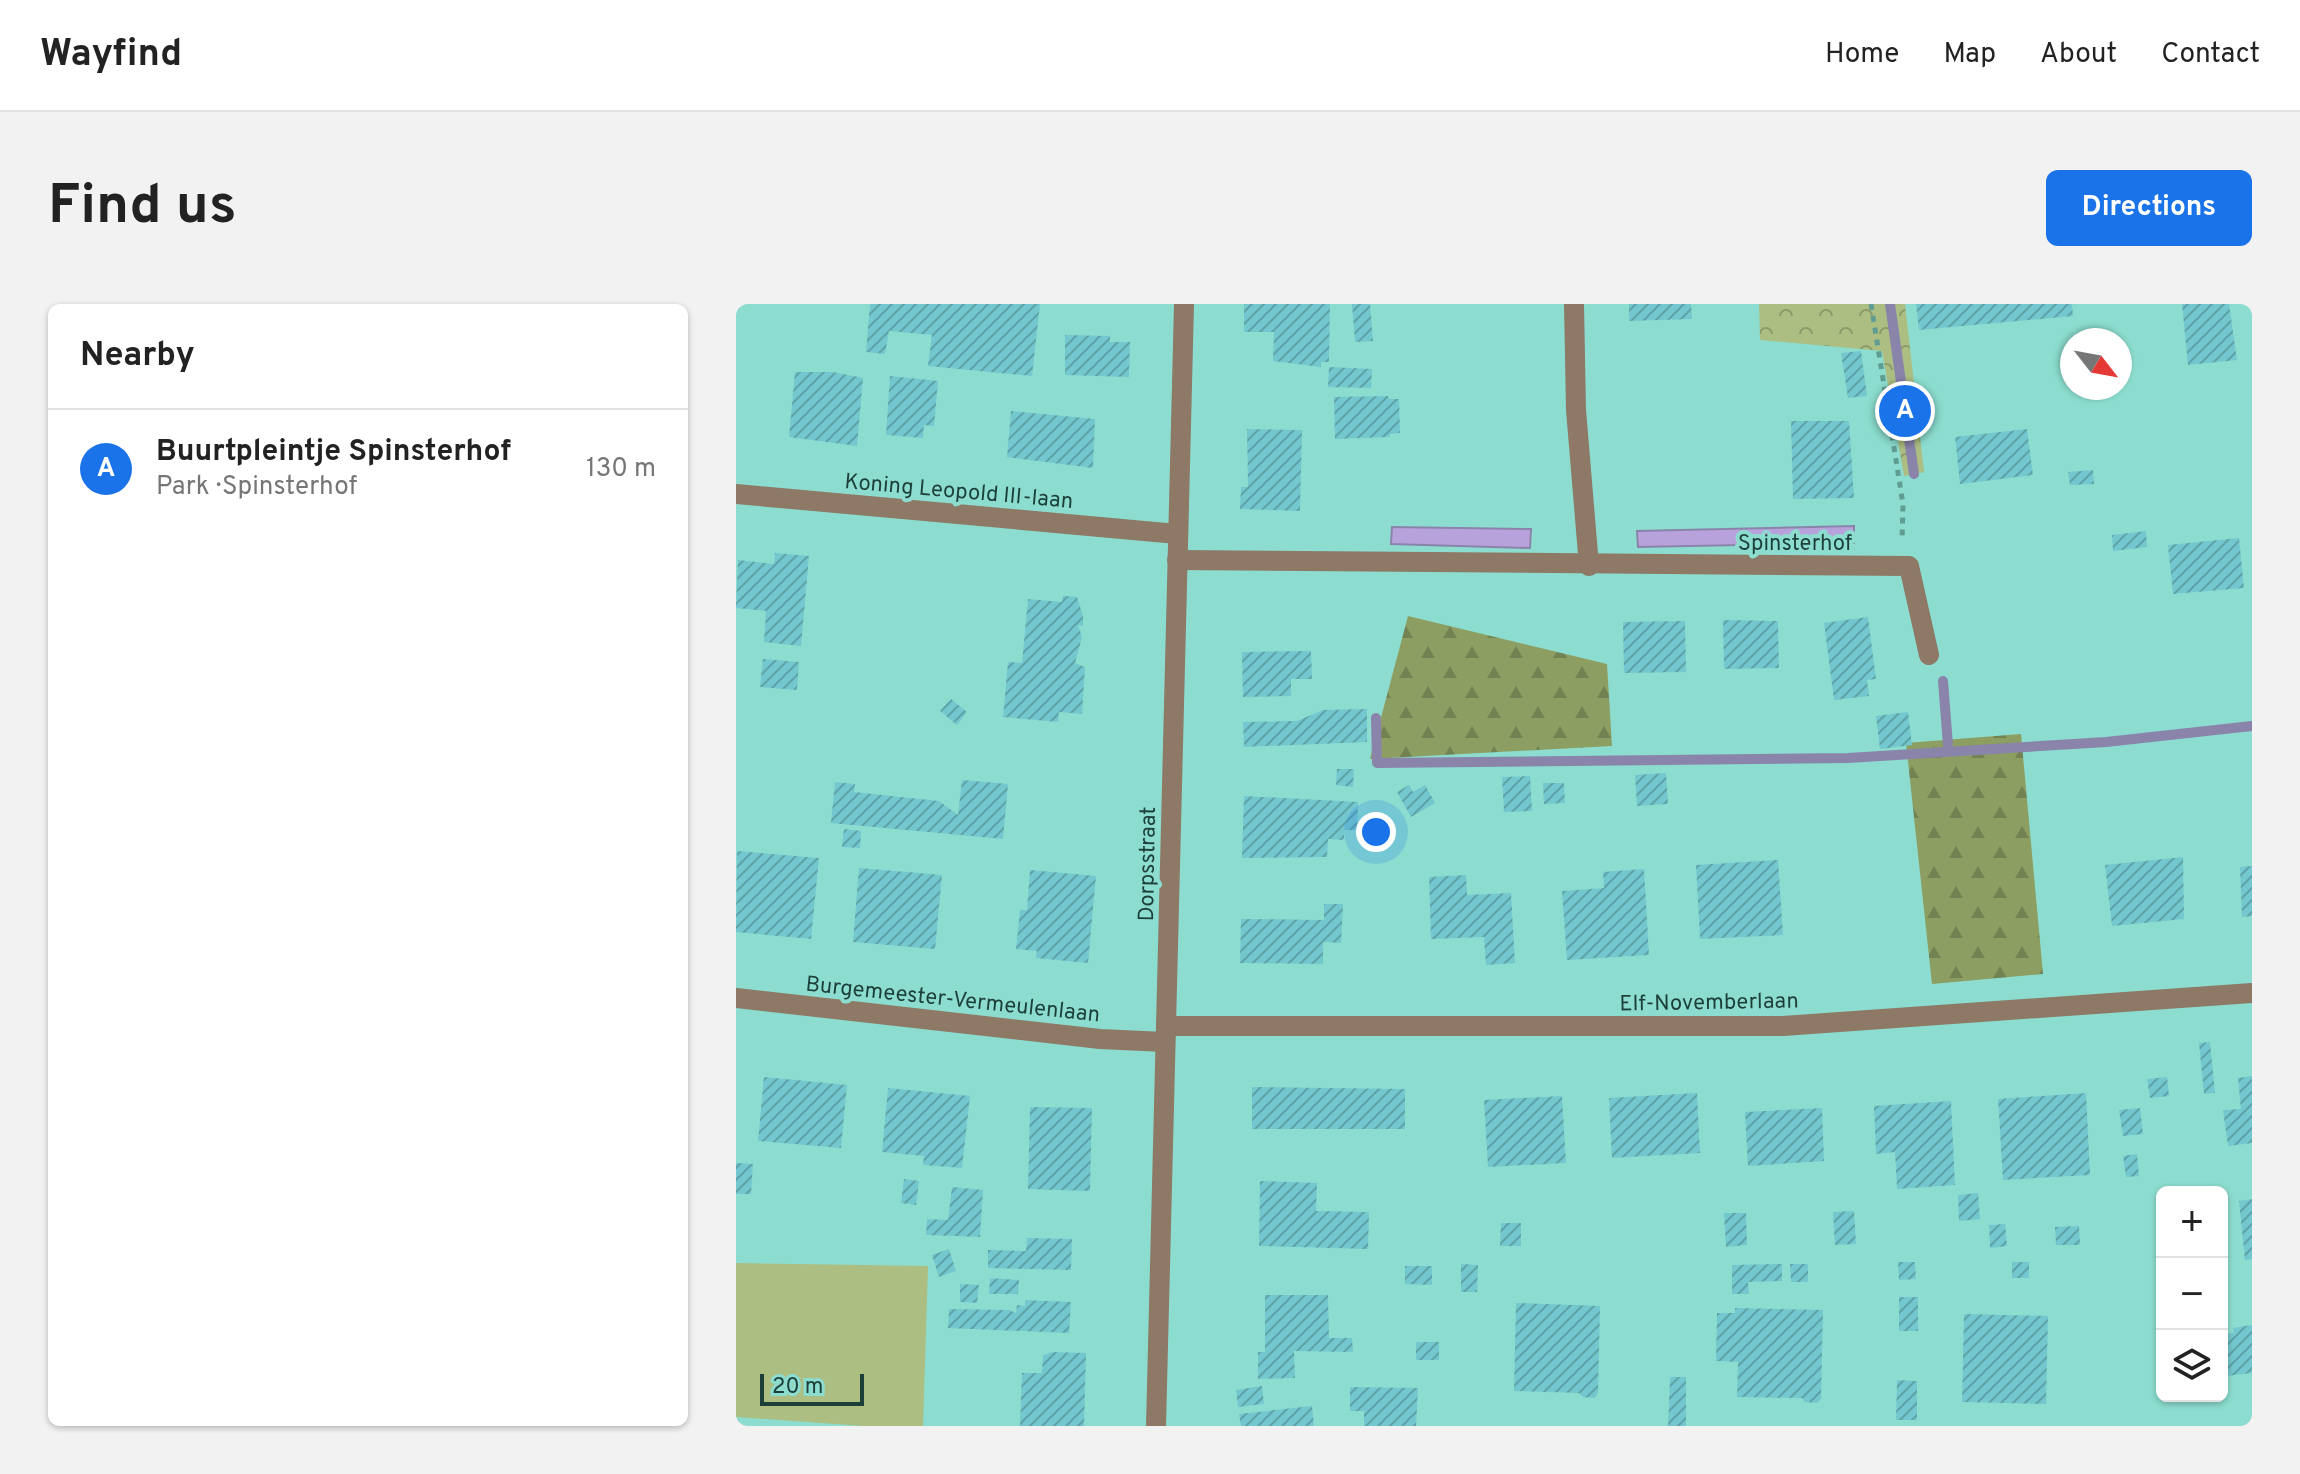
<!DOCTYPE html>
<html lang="en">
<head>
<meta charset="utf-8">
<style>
	body { margin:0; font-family:Overpass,sans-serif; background:#f2f2f2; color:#222 }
	.controls { position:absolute; right:24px; bottom:24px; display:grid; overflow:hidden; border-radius:12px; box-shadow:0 2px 6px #0004 }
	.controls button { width:72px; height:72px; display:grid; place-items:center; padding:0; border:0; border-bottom:2px solid #e0e0e0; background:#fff; color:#222; font:40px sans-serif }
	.compass { position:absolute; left:1324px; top:24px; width:72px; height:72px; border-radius:50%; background:#fff; box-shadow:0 2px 6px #0004; rotate:121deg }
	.scale { position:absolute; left:24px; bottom:20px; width:104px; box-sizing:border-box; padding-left:8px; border:4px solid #1d3f3a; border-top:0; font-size:22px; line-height:28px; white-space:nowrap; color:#1d3f3a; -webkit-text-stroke:6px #8cddcf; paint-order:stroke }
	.you { position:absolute; left:640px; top:528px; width:28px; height:28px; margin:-20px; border:6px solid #fff; border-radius:50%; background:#1a73e8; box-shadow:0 0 0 12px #1a73e833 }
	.badge { display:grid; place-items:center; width:52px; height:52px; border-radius:50%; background:#1a73e8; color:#fff; font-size:26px; font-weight:700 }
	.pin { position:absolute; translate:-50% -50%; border:4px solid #fff; box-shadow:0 2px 8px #0006 }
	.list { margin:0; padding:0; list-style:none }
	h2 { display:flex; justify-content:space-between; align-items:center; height:104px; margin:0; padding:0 32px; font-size:34px }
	h2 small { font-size:26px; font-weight:400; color:#767676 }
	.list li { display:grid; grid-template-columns:52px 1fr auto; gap:24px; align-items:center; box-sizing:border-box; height:120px; padding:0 32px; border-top:2px solid #e0e0e0 }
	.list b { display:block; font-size:30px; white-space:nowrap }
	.list p { margin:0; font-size:26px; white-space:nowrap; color:#767676 }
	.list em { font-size:26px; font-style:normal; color:#767676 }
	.icon { flex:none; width:44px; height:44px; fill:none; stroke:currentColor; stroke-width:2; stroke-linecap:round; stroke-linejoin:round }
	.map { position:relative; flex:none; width:1516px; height:1122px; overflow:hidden; border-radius:12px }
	header { display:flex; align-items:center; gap:48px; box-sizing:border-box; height:112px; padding:0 40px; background:#fff; border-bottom:2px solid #e0e0e0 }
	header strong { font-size:38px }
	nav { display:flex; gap:44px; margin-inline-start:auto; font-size:28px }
	.intro { display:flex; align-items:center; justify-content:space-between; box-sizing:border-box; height:192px; padding:0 48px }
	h1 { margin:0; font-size:56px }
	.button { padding:20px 36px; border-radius:12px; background:#1a73e8; color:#fff; font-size:28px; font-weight:700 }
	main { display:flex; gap:48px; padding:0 48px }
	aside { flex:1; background:#fff; border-radius:12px; box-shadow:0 2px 6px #0004 }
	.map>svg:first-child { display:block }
</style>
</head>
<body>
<header>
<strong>Wayfind</strong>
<nav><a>Home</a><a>Map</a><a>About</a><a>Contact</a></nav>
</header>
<div class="intro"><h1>Find us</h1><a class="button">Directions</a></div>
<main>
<aside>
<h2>Nearby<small></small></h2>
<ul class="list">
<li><span class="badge">A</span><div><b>Buurtpleintje Spinsterhof</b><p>Park · Spinsterhof</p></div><em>130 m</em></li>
</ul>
</aside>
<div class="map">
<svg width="1516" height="1122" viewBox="0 0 1516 1122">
	<defs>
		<pattern id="forest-firs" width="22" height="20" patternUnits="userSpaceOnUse" patternTransform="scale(2)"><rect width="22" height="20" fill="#8c9e62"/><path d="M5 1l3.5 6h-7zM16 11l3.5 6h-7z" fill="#728252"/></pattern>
		<pattern id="park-crowns" width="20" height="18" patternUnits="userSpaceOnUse" patternTransform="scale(2)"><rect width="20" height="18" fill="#acbe82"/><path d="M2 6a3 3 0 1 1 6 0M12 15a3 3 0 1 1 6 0" fill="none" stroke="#8b9c6b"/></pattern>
		<pattern id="building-hatch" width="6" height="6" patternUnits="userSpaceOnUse" patternTransform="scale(2)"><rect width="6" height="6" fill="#73c7ce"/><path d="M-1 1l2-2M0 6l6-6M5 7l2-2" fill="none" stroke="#5ea3a8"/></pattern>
	</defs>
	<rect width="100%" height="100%" fill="#8cddcf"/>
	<!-- grass -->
	<path fill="#acbe82" d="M0 959 192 962 187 1122H127L0 1113Z"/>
	<!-- forest -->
	<g fill="url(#forest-firs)">
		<path d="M672 312 871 360 876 442 634 455Z"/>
		<path d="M1285 430 1307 670 1196 680 1170 439Z"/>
	</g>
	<!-- park -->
	<path fill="url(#park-crowns)" d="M1023 0H1169L1188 168 1168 172 1146 47 1024 36Z"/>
	<!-- water -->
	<g fill="#b8a2db" stroke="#8a84ab" stroke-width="2">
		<path d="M1118 222V239L902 243 901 227Z"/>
		<path d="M656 223 795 225 794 244 655 240Z"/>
	</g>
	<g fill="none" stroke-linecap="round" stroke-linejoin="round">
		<!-- stream -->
		<g stroke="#8a84ab" stroke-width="10">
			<path d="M1154 0 1178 170"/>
			<path d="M1207 377 1212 441"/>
			<path d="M640 414 641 459 1112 454 1370 438 1516 422"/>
		</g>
	</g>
	<!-- building -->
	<g fill="url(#building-hatch)">
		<path d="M134 0H304L296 72 192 62 196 31 153 27 149 50 130 48Z"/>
		<path d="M508 0H594L593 58H585V63L537 57 538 28H508Z"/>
		<path d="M616 0H634L637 37 619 38Z"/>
		<path d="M893 0H955L956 15 893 17Z"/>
		<path d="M1180 0H1336L1337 12 1183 26Z"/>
		<path d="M1446 0H1493L1501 56 1452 61Z"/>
		<path d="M329 31 374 32V38H394L393 73 329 71Z"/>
		<path d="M1125 47 1131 92 1112 94 1105 49Z"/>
		<path d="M593 63 636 65 635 84 592 83Z"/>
		<path d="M59 68H97L127 74 121 142 53 133Z"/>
		<path d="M154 72 202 77 198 122 188 121 187 134 150 131Z"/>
		<path d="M652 92 653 95H663L664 129 654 130V133L599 135 598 93Z"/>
		<path d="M275 107 359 115 357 164 271 153Z"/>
		<path d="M1055 117H1113L1118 194 1057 195Z"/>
		<path d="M511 125 566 126 564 207 504 205 505 183H512Z"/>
		<path d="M1291 125 1297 171 1224 180 1219 133Z"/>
		<path d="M1357 166 1358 180 1334 181 1332 168Z"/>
		<path d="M1410 227 1411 243 1377 247 1376 231Z"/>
		<path d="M1503 234 1508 284 1437 290 1432 241Z"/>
		<path d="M39 249 73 252 65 342 28 338 30 307 0 304 2 256 38 260Z"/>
		<path d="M327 292 341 293 347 312V322L342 321 346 333 339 359 349 363 346 410 323 408 322 418 267 413 272 358 286 359 292 295 326 298Z"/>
		<path d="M1132 313 1140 375 1131 376 1133 392 1098 396 1088 319Z"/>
		<path d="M987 316 1042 317 1043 364 988 365Z"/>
		<path d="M949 317 950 368 888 369 887 318Z"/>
		<path d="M575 347 576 375H555V392L507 393 506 348Z"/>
		<path d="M27 355 63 358 61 386 24 383Z"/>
		<path d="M215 395 231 408 221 421 204 407Z"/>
		<path d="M631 405V438L508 443 507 418 561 417 587 406Z"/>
		<path d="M1172 408 1176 441 1144 445 1140 412Z"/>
		<path d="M601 465H618L617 483 600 481Z"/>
		<path d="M930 469 932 500 901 502 899 471Z"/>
		<path d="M794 472 796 507 768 508 766 473Z"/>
		<path d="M226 476 272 480 267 535 95 519 99 478 119 480 118 488 203 497 222 511Z"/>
		<path d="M807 479H828L829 499 808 500Z"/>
		<path d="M673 481 677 488 689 481 699 499 675 513 661 488Z"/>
		<path d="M508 492 622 498 621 526H608V536L592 535 591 553 506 554Z"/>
		<path d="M108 525 125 527 124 544 106 543Z"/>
		<path d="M1 547 83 554 75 635 0 628Z"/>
		<path d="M1447 553 1448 615 1376 622 1369 561Z"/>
		<path d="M1042 556 1047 631 964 635 960 561Z"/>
		<path d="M1516 562V612L1506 613 1504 563Z"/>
		<path d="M123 564 206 571 199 645 117 638Z"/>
		<path d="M908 565 913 651 831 656 826 587 868 584 867 568Z"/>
		<path d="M294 566 360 572 352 659 300 654 301 647 280 645 284 606H291Z"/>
		<path d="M730 571 731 591 775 589 779 659 750 661 748 633 695 635 693 573Z"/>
		<path d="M588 600H607L605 639 587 638V660L504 659 505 615 588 616Z"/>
		<path d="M1474 738 1479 789 1468 790 1463 739Z"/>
		<path d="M1516 772V839L1492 842 1487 806 1505 805 1502 774Z"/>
		<path d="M28 773 111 781 105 844 22 837Z"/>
		<path d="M1431 773 1433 792 1414 794 1411 775Z"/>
		<path d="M516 783 669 785V825H516Z"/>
		<path d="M152 784 234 792 226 864 187 861 188 852 146 848Z"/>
		<path d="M961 789 964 849 876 854 873 794Z"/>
		<path d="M1350 789 1354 871 1267 876 1262 795Z"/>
		<path d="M826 792 830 859 752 863 748 796Z"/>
		<path d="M1215 797 1219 881 1161 885 1159 848 1140 850 1138 802Z"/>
		<path d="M294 803 356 804 354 887 292 885Z"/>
		<path d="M1086 804 1088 857 1012 862 1009 808Z"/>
		<path d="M1404 804 1407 830 1387 832 1383 806Z"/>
		<path d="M1401 850 1403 872 1390 873 1387 852Z"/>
		<path d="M0 859 17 860 15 890H0Z"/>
		<path d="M168 875 183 877 180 901 165 899Z"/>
		<path d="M524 877 581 879 580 907 633 908 632 945 523 942Z"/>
		<path d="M216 883 247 886 244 933 190 931 191 915 212 916Z"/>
		<path d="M1242 889 1244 915 1223 917 1222 891Z"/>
		<path d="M1516 895V955L1509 956 1503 897Z"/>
		<path d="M1118 907 1120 940 1099 941 1097 908Z"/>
		<path d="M988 909H1010L1011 941 990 943Z"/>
		<path d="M765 919H785V942H764Z"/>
		<path d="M1269 920 1271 942 1254 944 1253 921Z"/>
		<path d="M1343 922 1344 941H1320L1319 923Z"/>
		<path d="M291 934 336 935 335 966 252 964V946L290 947Z"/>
		<path d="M213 945 220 967 203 973 196 951Z"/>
		<path d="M1162 958H1179L1180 975 1163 976Z"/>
		<rect x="1276" y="958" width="17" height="16"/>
		<path d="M725 960 742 961 741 988H725Z"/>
		<path d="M1046 960V977L1012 978 1013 990H996V961Z"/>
		<path d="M1054 960H1072V978H1055Z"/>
		<path d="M669 962H696V981L669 980Z"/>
		<path d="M254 974 283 976 282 990H253Z"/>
		<path d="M224 980 243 981 241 999 224 998Z"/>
		<path d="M529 991H592L593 1034H616L617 1048 558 1047 559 1074 522 1075V1048H529Z"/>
		<rect x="1163" y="993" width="19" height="34"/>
		<path d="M289 996 335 998 333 1029 212 1024 213 1005 273 1006 280 1009 281 1001 289 1002Z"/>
		<path d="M780 999 864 1002 862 1089 859 1094 847 1093 843 1089 778 1087Z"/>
		<path d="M999 1004 1087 1006 1085 1095 1081 1099 1069 1098 1066 1094 1001 1093 1002 1058 980 1057 981 1009H999Z"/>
		<path d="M1228 1010 1312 1012 1310 1100 1226 1098Z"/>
		<path d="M1516 1021V1069L1490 1072 1486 1030 1498 1029 1497 1024Z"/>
		<rect x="680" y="1038" width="23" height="18"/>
		<path d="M317 1048 350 1049 348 1122H284L286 1069H306L307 1051Z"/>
		<path d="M934 1073H950V1122H932Z"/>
		<path d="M1161 1076 1181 1077V1116H1160Z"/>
		<path d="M526 1082 528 1100 502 1103 500 1086Z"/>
		<path d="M614 1083 682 1084 680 1122H628V1107H614Z"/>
		<path d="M576 1102 578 1122H505L503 1110Z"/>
	</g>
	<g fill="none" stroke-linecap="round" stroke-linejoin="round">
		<!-- path -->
		<path stroke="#5f9d92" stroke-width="5" stroke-dasharray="6 6" stroke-linecap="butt" d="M1135 0 1167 200 1166 236"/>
		<!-- minor -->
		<g stroke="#8e7866" stroke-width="20">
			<path d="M838 0 840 106 853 262"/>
			<path d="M0 190 441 230"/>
			<path d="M441 256 1173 262 1193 351"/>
			<path d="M0 694 364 735 429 738"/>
			<path d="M430 722H1047L1516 689"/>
			<path d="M420 1122 448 0"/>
		</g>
	</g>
	<g text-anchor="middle" stroke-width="8" stroke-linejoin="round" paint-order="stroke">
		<!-- street labels -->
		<g font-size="22" fill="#1d3f3a" stroke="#8cddcf">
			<text transform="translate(223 186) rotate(5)" y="8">Koning Leopold III-laan</text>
			<text x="1059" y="246">Spinsterhof</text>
			<text transform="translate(410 560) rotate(-89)" y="8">Dorpsstraat</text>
			<text transform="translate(217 694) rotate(6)" y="8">Burgemeester-Vermeulenlaan</text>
			<text transform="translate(973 697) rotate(-1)" y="8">Elf-Novemberlaan</text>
		</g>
	</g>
</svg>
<div class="controls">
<button>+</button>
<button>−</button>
<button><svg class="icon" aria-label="layers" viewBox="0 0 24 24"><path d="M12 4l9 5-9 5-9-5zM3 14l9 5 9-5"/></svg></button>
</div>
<svg class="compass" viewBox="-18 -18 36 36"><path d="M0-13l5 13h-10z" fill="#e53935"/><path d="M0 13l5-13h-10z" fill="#767676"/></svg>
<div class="scale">20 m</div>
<div class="you"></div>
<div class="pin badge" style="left:1169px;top:107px">A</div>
</div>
</main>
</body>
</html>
